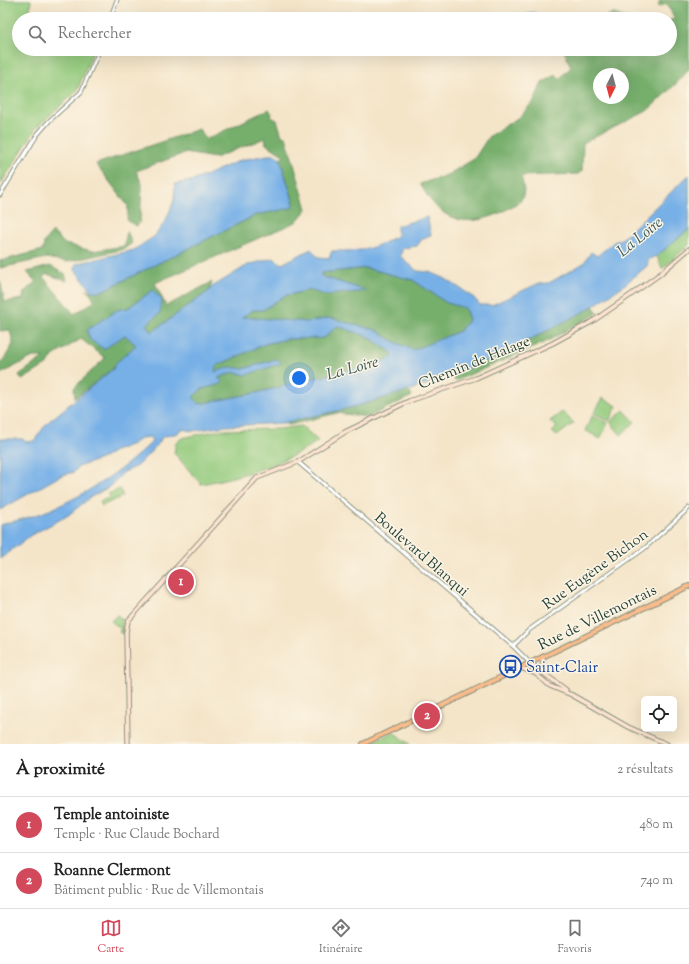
<!DOCTYPE html>
<html lang="fr">
<head>
<meta charset="utf-8">
<style>
	body { margin:0; font-family:"Sorts Mill Goudy",serif; background:#f2f2f2; color:#222 }
	.controls { position:absolute; right:12px; bottom:12px; display:grid; overflow:hidden; border-radius:6px; box-shadow:0 4px 16px #0002 }
	.controls button { width:36px; height:36px; display:grid; place-items:center; padding:0; border:0; border-bottom:1px solid #e0e0e0; background:#fff; color:#222; font:20px sans-serif }
	.compass { position:absolute; left:593px; top:68px; width:36px; height:36px; border-radius:50%; background:#fff; box-shadow:0 4px 16px #0002; rotate:186deg }
	.you { position:absolute; left:299px; top:378px; width:14px; height:14px; margin:-10px; border:3px solid #fff; border-radius:50%; background:#1a73e8; box-shadow:0 0 0 6px #1a73e833 }
	.badge { display:grid; place-items:center; width:26px; height:26px; border-radius:50%; background:#d1495b; color:#fff; font-size:13px; font-weight:700 }
	.pin { position:absolute; translate:-50% -50%; border:2px solid #fff; box-shadow:0 1px 4px #0006 }
	.list { margin:0; padding:0; list-style:none }
	h2 { display:flex; justify-content:space-between; align-items:center; height:52px; margin:0; padding:0 16px; font-size:17px }
	h2 small { font-size:13px; font-weight:400; color:#767676 }
	.list li { display:grid; grid-template-columns:26px 1fr auto; gap:12px; align-items:center; box-sizing:border-box; height:56px; padding:0 16px; border-top:1px solid #e0e0e0 }
	.list b { display:block; font-size:15px; white-space:nowrap }
	.list p { margin:0; font-size:13px; white-space:nowrap; color:#767676 }
	.list em { font-size:13px; font-style:normal; color:#767676 }
	.icon { flex:none; width:22px; height:22px; fill:none; stroke:currentColor; stroke-width:2; stroke-linecap:round; stroke-linejoin:round }
	.map { position:relative; flex:none; width:689px; height:744px; overflow:hidden }
	.search { position:absolute; background:#fff; box-shadow:0 4px 16px #0002; left:12px; right:12px; top:12px; height:44px; display:flex; align-items:center; gap:10px; box-sizing:border-box; padding:0 14px; border-radius:22px; color:#767676; font-size:15px }
	.sheet { height:164px; background:#fff }
	nav { display:flex; justify-content:space-around; align-items:center; box-sizing:border-box; height:56px; border-top:1px solid #e0e0e0; background:#fff; font-size:11px; color:#767676 }
	nav a { display:grid; justify-items:center; gap:2px }
	nav .on { color:#d1495b }
	.map>svg:first-child { display:block }
</style>
</head>
<body>
<div class="map">
<svg width="689" height="744" viewBox="0 0 689 744">
	<rect width="100%" height="100%" fill="#fcf5e5"/>
	<filter id="ink" filterUnits="userSpaceOnUse"><feTurbulence type="fractalNoise" baseFrequency=".025" numOctaves="2"/><feDisplacementMap in="SourceGraphic" scale="8" xChannelSelector="R" yChannelSelector="G"/><feConvolveMatrix kernelMatrix="1 2 1 2 8 2 1 2 1" color-interpolation-filters="sRGB"/></filter>
	<filter id="wash" filterUnits="userSpaceOnUse"><feTurbulence type="fractalNoise" baseFrequency=".012" numOctaves="4" result="noise"/><feDisplacementMap in="SourceGraphic" scale="16" xChannelSelector="R" yChannelSelector="G"/><feGaussianBlur stdDeviation="0.9" result="paint"/><feColorMatrix in="noise" values="0 0 0 0 0 0 0 0 0 0 0 0 0 0 0 0 0 1.4 0 .05"/><feComposite in="paint" operator="in"/></filter>
	<g filter="url(#wash)">
		<rect width="100%" height="100%" fill="#f4e5c9"/>
		<!-- green -->
		<g fill="#93ca7d" stroke="#598458">
			<path d="M0 0H31L29 19H19V49H94L77 91 37 127 0 185Z"/>
			<path d="M689 229V245L662 269 657 256Z"/>
			<path d="M603 398 617 406 609 421 594 413Z"/>
			<path d="M624 410 635 422 621 435 610 422Z"/>
			<path d="M562 412 574 423 557 436 552 432 557 427 550 421Z"/>
			<path d="M593 415 608 423 600 439 585 430Z"/>
			<path d="M302 426 318 441C283 465 242 476 201 484L174 453 176 443 182 438 220 430 278 429Z"/>
			<path d="M120 489 123 496 102 506 100 501 109 498 108 494Z"/>
			<path d="M117 615 122 619 123 634 119 632 121 629 111 621Z"/>
			<path d="M393 732 410 744H370V743Z"/>
		</g>
		<!-- forest -->
		<g fill="#76ae6c" stroke="#4a7650" fill-rule="evenodd">
			<path d="M660 0H689V69L680 80 647 111 583 143 582 171 578 174 521 176C523 184 526 192 521 200 519 203 514 205 511 207 493 218 469 226 449 216 435 209 428 197 420 184L447 175 474 159 489 136 519 117 534 101 542 83 556 75 560 78 571 67 563 49H670V20L675 19 667 4 658 7ZM599 74H623V98H599Z"/>
			<path d="M612 13 629 19H602Z"/>
			<path d="M269 109 272 114 271 117 277 120 282 136 286 137 307 209 296 222 155 283 166 306 212 282 209 291 152 332 146 325 160 313 153 290 128 308 117 310 125 335 136 345 116 363 114 368 75 398 74 388 105 358 81 339 53 356 48 364 22 380 19 375 44 357H33L0 374V362L3 361 13 344 10 330 0 331V281L5 302 23 299 24 292 36 282 27 272 50 266 65 274 67 281 47 274 43 277 74 314 95 301 87 290 100 292 256 215 291 208 294 203 280 159 285 156 266 144 265 138 215 158 185 153 136 171 142 184 140 222 137 226 127 221 128 206 96 164 199 129 207 139Z"/>
			<path d="M127 231 132 243 124 249 67 262 46 258 0 268V261L43 250 44 242 53 232 65 244 92 251 124 246Z"/>
			<path d="M366 268 413 280 447 303 465 308 469 319 460 331 413 350 393 341 376 330 330 318 309 322 241 317 253 310H263L284 296 310 290 325 295 366 291 321 276V273Z"/>
			<path d="M593 306 598 313 544 343 455 381 451 375 523 344Z"/>
			<path d="M337 326 367 336 392 352 393 357 377 363 256 393 198 404 193 397 202 389 221 384 217 378 234 372 246 375 276 359 242 369 230 367 215 372V366L265 344 287 339 324 338Z"/>
			<path d="M408 390 412 396 368 417 337 413 289 425 283 423 350 408Z"/>
		</g>
		<!-- water -->
		<g fill="#77b0e7" stroke="#4b768e" fill-rule="evenodd">
			<path d="M533 12 538 14C534 21 525 19 518 19V17Z"/>
			<path d="M268 155H276L280 159 294 204 291 208 256 215 100 292 92 291 75 270 76 264 134 250 155 236 166 220 174 201 175 184 195 180 241 160Z"/>
			<path d="M689 175V229L657 256 649 259 647 266 623 286 587 310 492 359 414 389 350 408 283 423 225 426 193 431 181 429 178 433 162 437 159 443 137 466 124 472 109 487 91 497 67 516 31 535 0 559V525C14 521 28 518 42 513 81 498 121 472 151 443L152 440 150 437 141 438 133 444 112 452 106 457 78 467 74 472 60 476 0 510V439H23L26 442 34 441 47 423 114 368 116 363 136 345 125 335 104 349 90 340 87 330 117 310 128 308 153 290 162 300 160 313 146 325 152 332 209 291 212 287 248 265 273 258 282 264 311 249 318 257 329 258 332 251C363 251 369 251 397 236V226L427 217 431 235 422 239 417 246 403 248 400 256 417 271 430 272 444 278 472 296 480 305H492L537 284 549 283 584 263 591 252 597 256 614 242 623 238ZM366 268 413 280 447 303 465 308 469 319 460 331 413 350 393 341 376 330 330 318 309 322 242 317 253 310H263L284 296 309 290 325 295 367 291 321 276V273ZM337 326 367 336 391 352 393 357 377 363 256 393 199 404 193 397 202 389 221 384 223 381 218 378 234 372 246 375 282 363 276 359 243 369 230 367 215 372 216 366 265 344 287 339 324 338Z"/>
		</g>
	</g>
	<g filter="url(#ink)">
		<g fill="none" stroke-linecap="round" stroke-linejoin="round">
			<defs>
				<g id="tertiary">
					<path d="M110 19 117 0"/>
					<path d="M0 195 37 135 49 121 81 92 100 49"/>
					<path d="M298 462 513 646 530 663"/>
					<path d="M513 646 529 630 645 548 689 508"/>
				</g>
				<g id="secondary">
					<path d="M530 663 566 690"/>
					<path d="M521 668 536 674 550 686 572 695 628 727 667 744"/>
					<path d="M542 673 543 657"/>
					<path d="M128 744 126 632 128 621 257 478 298 462 345 432 409 401 476 378 553 343 593 321 625 299 660 274 689 249"/>
				</g>
				<path id="primary" d="M363 744 689 586"/>
			</defs>
			<!-- tertiary casing -->
			<use href="#tertiary" stroke="#8a917e" stroke-width="5"/>
			<!-- secondary casing -->
			<use href="#secondary" stroke="#8a917e" stroke-width="5.5"/>
			<!-- primary casing -->
			<use href="#primary" stroke="#8a917e" stroke-width="6"/>
			<!-- tertiary -->
			<use href="#tertiary" stroke="#fff" stroke-width="3"/>
			<!-- secondary -->
			<use href="#secondary" stroke="#fde4d1" stroke-width="3.5"/>
			<!-- primary -->
			<use href="#primary" stroke="#fabc8b" stroke-width="4"/>
		</g>
	</g>
	<!-- icons -->
	<defs>
		<symbol id="bus-ring" viewBox="-11 -11 22 22"><circle r="9.5" fill="#fcf5e5" stroke="#1a4fb4" stroke-width="1.5"/><path d="M-5-6H5V4H4V6H2V4H-2V6H-4V4H-5ZM-3.5-4V0h7V-4ZM-3.5 1.2v1.5H-2V1.2ZM2 1.2v1.5H3.5V1.2Z" fill="#1a4fb4"/></symbol>
	</defs>
	<g fill-rule="evenodd">
		<use href="#bus-ring" x="498" y="654" width="25" height="25"/>
	</g>
	<g text-anchor="middle" stroke-width="3" stroke-linejoin="round" paint-order="stroke">
		<!-- street labels -->
		<g font-size="15" fill="#1f3d34" stroke="#fcf5e5">
			<text transform="translate(474 362) rotate(-22)" y="5">Chemin de Halage</text>
			<text transform="translate(422 554) rotate(41)" y="5">Boulevard Blanqui</text>
			<text transform="translate(595 569) rotate(-36)" y="5">Rue Eugène Bichon</text>
			<text transform="translate(597 617) rotate(-26)" y="5">Rue de Villemontais</text>
		</g>
		<!-- transit labels -->
		<g font-size="15" fill="#164399" stroke="#fcf5e5" text-anchor="start">
			<text x="526" y="672">Saint-Clair</text>
		</g>
		<!-- water labels -->
		<g font-size="16" font-style="italic" fill="#355a61" stroke="#fcf5e5">
			<text transform="translate(639 236) rotate(-39)" y="6">La Loire</text>
			<text transform="translate(352 367) rotate(-15)" y="6">La Loire</text>
		</g>
	</g>
</svg>
<div class="controls">
<button><svg class="icon" aria-label="locate" viewBox="0 0 24 24"><circle cx="12" cy="12" r="6"/><path d="M12 2v4M12 18v4M2 12h4M18 12h4"/></svg></button>
</div>
<svg class="compass" viewBox="-18 -18 36 36"><path d="M0-13l5 13h-10z" fill="#e53935"/><path d="M0 13l5-13h-10z" fill="#767676"/></svg>
<div class="you"></div>
<div class="pin badge" style="left:181px;top:582px">1</div>
<div class="pin badge" style="left:427px;top:716px">2</div>
<div class="search"><svg class="icon" aria-label="search" viewBox="0 0 24 24"><circle cx="10" cy="10" r="6"/><path d="M15 15l6 6"/></svg>Rechercher</div>
</div>
<section class="sheet">
<h2>À proximité<small>2 résultats</small></h2>
<ul class="list">
<li><span class="badge">1</span><div><b>Temple antoiniste</b><p>Temple · Rue Claude Bochard</p></div><em>480 m</em></li>
<li><span class="badge">2</span><div><b>Roanne Clermont</b><p>Bâtiment public · Rue de Villemontais</p></div><em>740 m</em></li>
</ul>
</section>
<nav>
<a class="on"><svg class="icon" aria-label="map" viewBox="0 0 24 24"><path d="M3 6l6-2 6 2 6-2v14l-6 2-6-2-6 2zM9 4v14M15 6v14"/></svg>Carte</a>
<a><svg class="icon" aria-label="directions" viewBox="0 0 24 24"><path d="M12 3l9 9-9 9-9-9zM9 14v-3h6M13 9l2 2-2 2"/></svg>Itinéraire</a>
<a><svg class="icon" aria-label="saved" viewBox="0 0 24 24"><path d="M7 4h10v16l-5-4-5 4z"/></svg>Favoris</a>
</nav>
</body>
</html>
